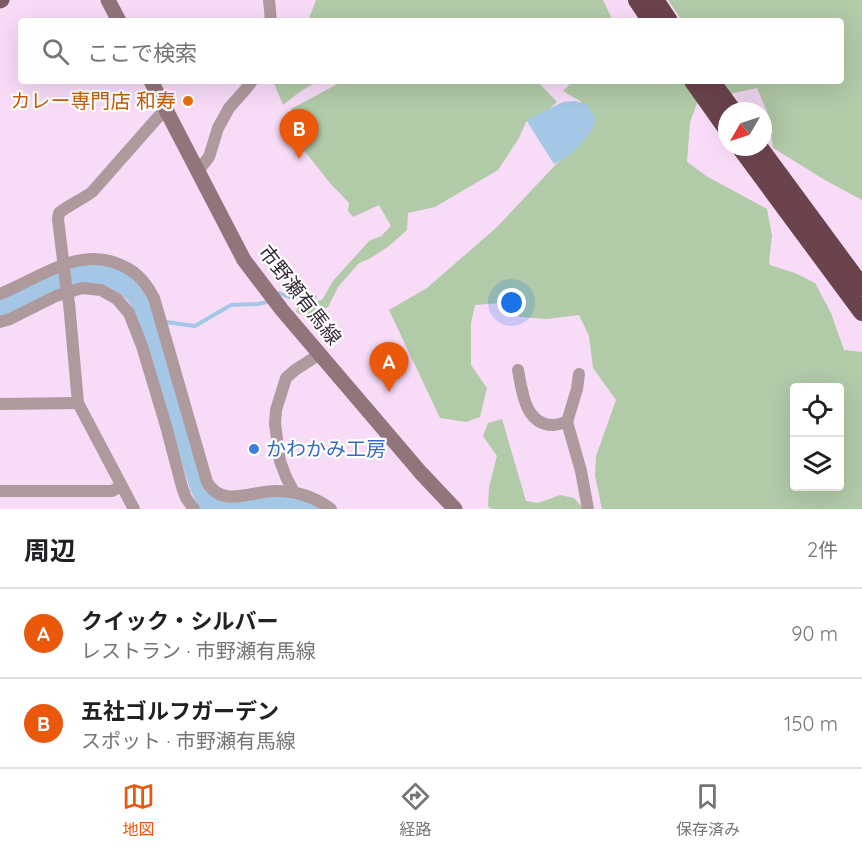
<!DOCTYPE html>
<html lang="ja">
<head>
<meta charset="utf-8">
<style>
	body { margin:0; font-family:Quicksand,"Noto Sans JP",sans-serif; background:#f6f6f6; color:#202124 }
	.controls { position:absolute; right:18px; bottom:18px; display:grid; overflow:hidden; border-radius:6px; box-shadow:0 6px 24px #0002 }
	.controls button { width:54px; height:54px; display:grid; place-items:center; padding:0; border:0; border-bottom:2px solid #e0e0e0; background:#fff; color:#202124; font:30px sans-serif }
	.compass { position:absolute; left:718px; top:102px; width:54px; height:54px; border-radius:50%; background:#fff; box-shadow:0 6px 24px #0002; rotate:231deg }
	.you { position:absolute; left:512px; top:303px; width:21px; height:21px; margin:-15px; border:4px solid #fff; border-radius:50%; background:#1a73e8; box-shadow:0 0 0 9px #1a73e833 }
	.badge { display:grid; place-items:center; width:39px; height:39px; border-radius:50%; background:#ea580c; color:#fff; font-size:20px; font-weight:700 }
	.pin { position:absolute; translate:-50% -50px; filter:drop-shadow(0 2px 3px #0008) }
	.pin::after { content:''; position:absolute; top:32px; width:21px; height:18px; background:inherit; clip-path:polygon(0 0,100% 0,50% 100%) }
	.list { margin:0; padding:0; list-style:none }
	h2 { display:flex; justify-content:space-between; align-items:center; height:78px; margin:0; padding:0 24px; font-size:26px }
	h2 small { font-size:20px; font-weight:400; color:#757577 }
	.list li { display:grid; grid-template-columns:39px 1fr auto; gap:18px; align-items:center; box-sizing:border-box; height:90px; padding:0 24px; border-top:2px solid #e0e0e0 }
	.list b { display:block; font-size:22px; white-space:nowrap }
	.list p { margin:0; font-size:20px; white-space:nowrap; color:#757577 }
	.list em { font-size:20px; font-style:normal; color:#757577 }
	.icon { flex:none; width:33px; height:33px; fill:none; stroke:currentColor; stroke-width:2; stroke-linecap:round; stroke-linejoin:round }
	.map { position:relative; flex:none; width:862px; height:509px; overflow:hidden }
	.search { position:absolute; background:#fff; box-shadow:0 6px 24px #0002; left:18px; right:18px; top:18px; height:66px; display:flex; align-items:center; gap:15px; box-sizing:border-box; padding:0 21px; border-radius:6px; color:#757577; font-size:22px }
	.sheet { height:258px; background:#fff }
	nav { display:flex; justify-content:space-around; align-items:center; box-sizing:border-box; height:84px; border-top:2px solid #e0e0e0; background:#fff; font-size:16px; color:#757577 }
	nav a { display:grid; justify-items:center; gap:3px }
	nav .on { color:#ea580c }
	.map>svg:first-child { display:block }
</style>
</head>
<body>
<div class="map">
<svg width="862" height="509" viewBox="0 0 862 509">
	<rect width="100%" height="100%" fill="#f7dbf7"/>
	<!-- green -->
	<g fill="#b1caa8" fill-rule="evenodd">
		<path d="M316 0H603L613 21H308Z"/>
		<path d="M668 0H862V200L825 180 773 148 768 114 757 88 698 101 690 122 687 162 708 177 767 209 772 236 769 262 770 265 795 273 815 283 831 313 844 350 862 352V509H602L595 476 596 456 616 400 593 368 589 336 579 315 547 319 520 317 502 303 475 305 471 323V365L487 388 480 417 466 422 440 418 389 310 427 288 497 227 592 126 580 101 563 91 573 81H841V21H682ZM794 388H840V487H794Z"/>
		<path d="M273 81H318L301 91 283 105Z"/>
		<path d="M343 81H537L557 102 544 113 526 122 519 138 498 170 435 207 408 213 407 230 389 246 369 259 359 263 338 287 328 307 305 316 296 312 300 301 315 302 322 300 333 281 369 241 381 236 391 226 379 205 353 217 348 211 349 203 330 183 303 149 291 109Z"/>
		<path d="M502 419 526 501 538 503 560 495 574 498 584 509H491L488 506 489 487 497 456 483 436 488 423Z"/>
	</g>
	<!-- water -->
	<path fill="#a4c7e5" d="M575 101 588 105 596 121C586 141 574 154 554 164L528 123 527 120 563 102Z"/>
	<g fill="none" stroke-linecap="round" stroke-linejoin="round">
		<!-- stream -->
		<g stroke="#a4c7e5" stroke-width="4">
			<path d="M279 293 289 297H315"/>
			<path d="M148 316 156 320"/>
			<path d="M166 322 195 326 231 305 258 304 267 302"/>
		</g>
		<!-- river -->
		<path stroke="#a4c7e5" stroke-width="21" d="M0 307C38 296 72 259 114 279 120 282 129 286 134 292 140 298 144 308 148 316L200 486 208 501 225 508 285 501 307 506 312 509"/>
		<!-- street -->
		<g stroke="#ae999d" stroke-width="12">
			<path d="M269 0 271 21"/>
			<path d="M198 171 209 157 218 128 229 108 245 90 252 81"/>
			<path d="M0 294C36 280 74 249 113 262 134 269 144 279 154 298L207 482C222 509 253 490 277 491 297 491 315 497 331 509"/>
			<path d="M0 322 10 319 56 296 82 288 101 290 117 299 129 313 142 346 166 426 182 487 186 498 194 509"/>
			<path d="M518 370C522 391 525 425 553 425 557 425 563 423 567 422L581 471 588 509"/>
			<path d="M0 404 78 403"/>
			<path d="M567 422 577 389 579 374"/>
			<path d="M0 491H112L121 486"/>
			<path d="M294 492 286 477 280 461 275 424 276 410 286 378 295 370 320 354"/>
			<path d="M134 509 78 403 69 303 67 293 58 219 59 213C69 205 81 200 92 192L159 116 167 111"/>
		</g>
		<!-- secondary -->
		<g stroke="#92747b" stroke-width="15">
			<path d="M108 0 119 21"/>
			<path d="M151 81 244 260 282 310 421 473 455 509"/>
		</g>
		<!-- primary -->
		<path stroke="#7d5a62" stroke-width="15" d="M0 1 2 0"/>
		<!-- highway -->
		<g stroke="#6b434d" stroke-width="18">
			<path d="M637 0 651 21"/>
			<path d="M655 0 669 21"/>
			<path d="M693 81 727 129"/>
			<path d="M711 81 733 111"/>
			<path d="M740 147 862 312"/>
			<path d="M759 147 862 287"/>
		</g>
	</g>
	<!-- markers -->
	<circle fill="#e8710a" stroke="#fff" stroke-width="2" cx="188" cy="101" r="6"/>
	<circle fill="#3f7fe0" stroke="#fff" stroke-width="2" cx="254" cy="449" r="6"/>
	<g text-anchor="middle" stroke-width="4.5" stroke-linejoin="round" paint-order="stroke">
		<!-- food labels -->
		<g font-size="20" fill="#c56008" stroke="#fff" text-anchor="end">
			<text x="176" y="108">カレー専門店 和寿</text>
		</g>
		<!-- street labels -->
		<g font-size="20" fill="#372d37" stroke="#fff">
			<text transform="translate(300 295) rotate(52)" y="7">市野瀬有馬線</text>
		</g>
		<!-- shop labels -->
		<g font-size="20" fill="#366cbe" stroke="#fff" text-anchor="start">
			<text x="266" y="456">かわかみ工房</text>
		</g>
	</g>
</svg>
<div class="controls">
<button><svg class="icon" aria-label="locate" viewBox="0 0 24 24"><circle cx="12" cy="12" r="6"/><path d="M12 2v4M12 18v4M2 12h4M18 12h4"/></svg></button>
<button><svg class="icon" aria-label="layers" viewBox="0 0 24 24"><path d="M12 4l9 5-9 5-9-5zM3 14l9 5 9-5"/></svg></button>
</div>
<svg class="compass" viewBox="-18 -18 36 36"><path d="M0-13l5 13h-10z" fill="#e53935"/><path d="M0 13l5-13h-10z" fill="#757577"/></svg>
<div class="you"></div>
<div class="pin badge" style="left:389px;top:392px">A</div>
<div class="pin badge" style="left:299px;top:159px">B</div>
<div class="search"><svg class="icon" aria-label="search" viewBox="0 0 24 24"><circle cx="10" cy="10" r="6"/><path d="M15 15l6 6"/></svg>ここで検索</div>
</div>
<section class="sheet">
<h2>周辺<small>2件</small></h2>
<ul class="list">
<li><span class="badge">A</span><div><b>クイック・シルバー</b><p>レストラン · 市野瀬有馬線</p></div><em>90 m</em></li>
<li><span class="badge">B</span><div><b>五社ゴルフガーデン</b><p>スポット · 市野瀬有馬線</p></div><em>150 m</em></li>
</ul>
</section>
<nav>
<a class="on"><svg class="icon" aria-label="map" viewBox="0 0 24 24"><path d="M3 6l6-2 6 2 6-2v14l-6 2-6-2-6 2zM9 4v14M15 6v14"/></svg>地図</a>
<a><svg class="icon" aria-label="directions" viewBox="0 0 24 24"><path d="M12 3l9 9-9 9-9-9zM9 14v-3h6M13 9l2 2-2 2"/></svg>経路</a>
<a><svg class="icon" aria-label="saved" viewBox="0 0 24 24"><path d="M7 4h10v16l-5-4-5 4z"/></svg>保存済み</a>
</nav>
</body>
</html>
